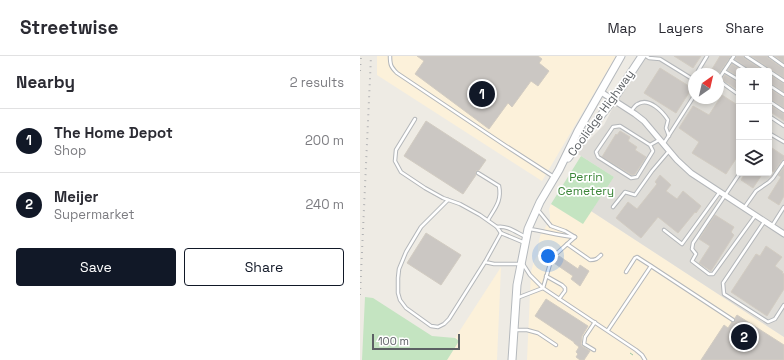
<!DOCTYPE html>
<html lang="en">
<head>
<meta charset="utf-8">
<style>
	body { margin:0; font-family:"Space Grotesk",sans-serif; background:#f7f7f7; color:#2b2b33 }
	.controls { position:absolute; right:12px; top:12px; display:grid; overflow:hidden; border-radius:4px; box-shadow:0 2px 6px #0003 }
	.controls button { width:36px; height:36px; display:grid; place-items:center; padding:0; border:0; border-bottom:1px solid #e1e1e2; background:#fff; color:#2b2b33; font:20px sans-serif }
	.compass { position:absolute; left:328px; top:12px; width:36px; height:36px; border-radius:50%; background:#fff; box-shadow:0 2px 6px #0003; rotate:34deg }
	.scale { position:absolute; left:12px; bottom:10px; width:88px; box-sizing:border-box; padding-left:4px; border:2px solid #5c6064; border-top:0; font-size:11px; line-height:14px; white-space:nowrap; color:#5c6064; -webkit-text-stroke:3px #fff; paint-order:stroke }
	.you { position:absolute; left:188px; top:200px; width:14px; height:14px; margin:-10px; border:3px solid #fff; border-radius:50%; background:#1a73e8; box-shadow:0 0 0 6px #1a73e833 }
	.badge { display:grid; place-items:center; width:26px; height:26px; border-radius:50%; background:#111827; color:#fff; font-size:13px; font-weight:700 }
	.pin { position:absolute; translate:-50% -50%; border:2px solid #fff; box-shadow:0 1px 4px #0006 }
	.list { margin:0; padding:0; list-style:none }
	h2 { display:flex; justify-content:space-between; align-items:center; height:52px; margin:0; padding:0 16px; font-size:17px }
	h2 small { font-size:13px; font-weight:400; color:#7c7c81 }
	.list li { display:grid; grid-template-columns:26px 1fr auto; gap:12px; align-items:center; box-sizing:border-box; height:64px; padding:0 16px; border-top:1px solid #e1e1e2 }
	.list b { display:block; font-size:15px; white-space:nowrap }
	.list p { margin:0; font-size:13px; white-space:nowrap; color:#7c7c81 }
	.list em { font-size:13px; font-style:normal; color:#7c7c81 }
	.actions { display:flex; gap:8px; padding:12px 16px }
	.actions a { flex:1; padding:9px 0; border:1px solid #111827; border-radius:4px; text-align:center; font-size:14px; color:#111827 }
	.actions .main { background:#111827; color:#fff }
	.icon { flex:none; width:22px; height:22px; fill:none; stroke:currentColor; stroke-width:2; stroke-linecap:round; stroke-linejoin:round }
	.map { position:relative; flex:none; width:424px; height:304px; overflow:hidden }
	header { display:flex; align-items:center; gap:24px; box-sizing:border-box; height:56px; padding:0 20px; background:#fff; border-bottom:1px solid #e1e1e2 }
	header strong { font-size:19px }
	nav { display:flex; gap:22px; margin-inline-start:auto; font-size:14px }
	main { display:flex }
	aside { flex:1; background:#fff }
	.map>svg:first-child { display:block }
</style>
</head>
<body>
<header>
<strong>Streetwise</strong>
<nav><a>Map</a><a>Layers</a><a>Share</a></nav>
</header>
<main>
<aside>
<h2>Nearby<small>2 results</small></h2>
<ul class="list">
<li><span class="badge">1</span><div><b>The Home Depot</b><p>Shop</p></div><em>200 m</em></li>
<li><span class="badge">2</span><div><b>Meijer</b><p>Supermarket</p></div><em>240 m</em></li>
</ul>
<div class="actions"><a class="main">Save</a><a>Share</a></div>
</aside>
<div class="map">
<svg width="424" height="304" viewBox="0 0 424 304">
	<rect width="100%" height="100%" fill="#eeebe4"/>
	<!-- commercial -->
	<g fill="#fcf1da">
		<path d="M17 0H256L182 125 17 19Z"/>
		<path d="M191 148 222 167 231 155 424 281V304H167L171 216 174 205 178 198V191L180 180 190 164V160L189 153Z"/>
		<path d="M141 211 137 304H87L99 285 95 282Z"/>
	</g>
	<!-- industrial -->
	<path fill="#dfddd8" fill-rule="evenodd" d="M286 0H424V281L231 155 254 121 218 98 225 88 244 69 262 34ZM379 15H409V117H379ZM334 18H358V42H334Z"/>
	<!-- green -->
	<g fill="#c4e4c1">
		<path d="M221 100 254 121 223 168 191 148Z"/>
		<path d="M5 241 13 242 72 280 95 282 99 285 87 304H2Z"/>
	</g>
	<!-- building -->
	<g fill="#cbc7c3" stroke="#d2ccc2">
		<path d="M57 0H178L182 3 179 7 189 15 178 30 171 25 152 51 148 47 129 73 55 18 64 5Z"/>
		<path d="M314 0H341L333 12Z"/>
		<path d="M360 0H371L358 19V18H349Z"/>
		<path d="M377 0H383L384 2 404 15H391L389 13 375 3Z"/>
		<path d="M391 0H407L408 2 424 13V22Z"/>
		<path d="M415 0H424V7Z"/>
		<path d="M372 8 383 15H379V21L368 14Z"/>
		<path d="M300 12 332 32 316 57 284 37Z"/>
		<path d="M409 18 424 28V36L409 26Z"/>
		<path d="M365 19 379 27V35L363 24V22Z"/>
		<path d="M409 32 424 42V52L409 42Z"/>
		<path d="M362 39 379 50V98L366 118 332 97 339 86 319 72 333 50 349 59Z"/>
		<path d="M409 48 424 58V65L409 55Z"/>
		<path d="M66 65 126 104 119 114 116 115V119L103 138 44 100Z"/>
		<path d="M260 75 270 81 268 85 277 91 275 94 286 101 275 118 272 119 242 101 256 78 257 79Z"/>
		<path d="M409 90 424 100V103L422 104 414 116 409 113Z"/>
		<path d="M424 111V140L419 149 408 142 421 121 418 119Z"/>
		<path d="M385 117H403L393 132 381 124Z"/>
		<path d="M300 119 311 129 306 135 317 143 323 135 341 150 336 157 335 156 318 177 298 161 281 182 256 162 268 146 277 153 297 128 295 126Z"/>
		<path d="M355 159 374 171 371 176 374 179 351 215 339 207 350 190 339 183Z"/>
		<path d="M66 177 101 199 81 229 47 207Z"/>
		<path d="M406 190 422 201 415 210 423 216 422 217 424 218V233L407 260 371 236 396 198 400 200Z"/>
		<path d="M199 200 218 213 220 209 229 215 220 230 211 223 213 220 194 207Z"/>
		<path d="M186 243 228 270 222 280 221 288 222 290 230 295 224 304H220L216 301 218 298 216 296 219 291 214 287V286L175 260Z"/>
		<path d="M377 259 424 289V304H341L364 269 368 272 372 266 374 267 375 265V262Z"/>
	</g>
	<g fill="none" stroke-linecap="round" stroke-linejoin="round">
		<defs>
			<g id="lane">
				<path d="M30 0C30 9 31 11 37 17L146 90 194 121"/>
				<path d="M286 0 289 2 300 3 334 24"/>
				<path d="M374 0 360 21V25L365 29 379 39"/>
				<path d="M386 0 409 15"/>
				<path d="M410 0 424 10"/>
				<path d="M371 4 388 15"/>
				<path d="M338 15 347 0"/>
				<path d="M364 15 379 24"/>
				<path d="M409 15 424 25"/>
				<path d="M409 29 424 39"/>
				<path d="M409 45 424 55"/>
				<path d="M271 55C273 53 275 49 278 48 289 41 303 56 308 64L306 72 309 80"/>
				<path d="M409 60 424 70"/>
				<path d="M55 63 36 94 35 105 41 116 65 132 83 142 100 148 120 159 137 171"/>
				<path d="M409 78 412 79 424 86"/>
				<path d="M304 87 334 40"/>
				<path d="M290 89 293 95 277 121 271 122 238 101 236 96 253 71 260 70 290 89 299 84"/>
				<path d="M118 117 139 130C142 145 135 152 128 164"/>
				<path d="M380 117 333 187 332 193 336 198 332 205 349 218H353L395 160"/>
				<path d="M88 144 61 171 46 196 39 213 38 222V237L40 244 46 252 71 270 78 271 84 268 89 263 125 206"/>
				<path d="M253 151 265 136 275 139 292 115 309 95"/>
				<path d="M384 152 396 135 409 126 413 122 424 106"/>
				<path d="M178 154 191 170 205 175 215 181"/>
				<path d="M404 166 363 227 364 238 408 266 415 263 424 249"/>
				<path d="M412 170 424 151"/>
				<path d="M169 173C184 175 199 180 215 181"/>
				<path d="M304 174 322 188 359 137"/>
				<path d="M141 177 125 206 134 208H161"/>
				<path d="M215 181 195 199 190 208 183 232 276 294 282 299 285 304"/>
				<path d="M165 187 141 177 137 171C147 169 157 177 166 181"/>
				<path d="M207 188 230 204C236 204 237 203 241 199"/>
				<path d="M266 216 275 202 277 201 291 210"/>
				<path d="M186 220 202 229 205 232V235L199 243"/>
				<path d="M157 242 183 232 170 219 163 208"/>
				<path d="M154 274H167L178 277 196 289"/>
				<path d="M248 274 291 210 373 264"/>
				<path d="M234 294 224 288 225 281 235 266"/>
			</g>
			<path id="street" d="M241 36 275 58 284 65 317 104 331 117 424 178"/>
			<g id="secondary">
				<path d="M208 102 253 44 282 0"/>
				<path d="M152 304 157 229 168 173 180 146 199 114 218 75 261 0"/>
			</g>
		</defs>
		<!-- lane casing -->
		<use href="#lane" stroke="#b4b7ba" stroke-width="4.5"/>
		<!-- street casing -->
		<use href="#street" stroke="#b4b7ba" stroke-width="7"/>
		<!-- secondary casing -->
		<use href="#secondary" stroke="#b5b9bd" stroke-width="9"/>
		<!-- path -->
		<path stroke="#9ac5a3" stroke-width="1" stroke-dasharray="4 2" stroke-linecap="butt" d="M270 297 273 299"/>
		<!-- lane -->
		<use href="#lane" stroke="#fff" stroke-width="2.5"/>
		<!-- street -->
		<use href="#street" stroke="#fff" stroke-width="5"/>
		<!-- secondary -->
		<use href="#secondary" stroke="#fff" stroke-width="7"/>
		<!-- rail -->
		<g stroke="#b2b3b4" stroke-width="2" stroke-dasharray="1 5" stroke-linecap="butt">
			<path d="M0 15 1 0"/>
			<path d="M0 239 11 0"/>
		</g>
	</g>
	<g text-anchor="middle" stroke-width="3.5" stroke-linejoin="round" paint-order="stroke">
		<!-- street labels -->
		<g font-size="12" fill="#5c6064" stroke="#fff">
			<text transform="translate(241 57) rotate(-54)" y="4">Coolidge Highway</text>
		</g>
		<!-- park labels -->
		<g font-size="12" fill="#3c8639" stroke="#fff">
			<text x="226" y="125">Perrin<tspan x="226" dy="14">Cemetery</tspan></text>
		</g>
	</g>
</svg>
<div class="controls">
<button>+</button>
<button>−</button>
<button><svg class="icon" aria-label="layers" viewBox="0 0 24 24"><path d="M12 4l9 5-9 5-9-5zM3 14l9 5 9-5"/></svg></button>
</div>
<svg class="compass" viewBox="-18 -18 36 36"><path d="M0-13l5 13h-10z" fill="#e53935"/><path d="M0 13l5-13h-10z" fill="#7c7c81"/></svg>
<div class="scale">100 m</div>
<div class="you"></div>
<div class="pin badge" style="left:122px;top:38px">1</div>
<div class="pin badge" style="left:384px;top:281px">2</div>
</div>
</main>
</body>
</html>
